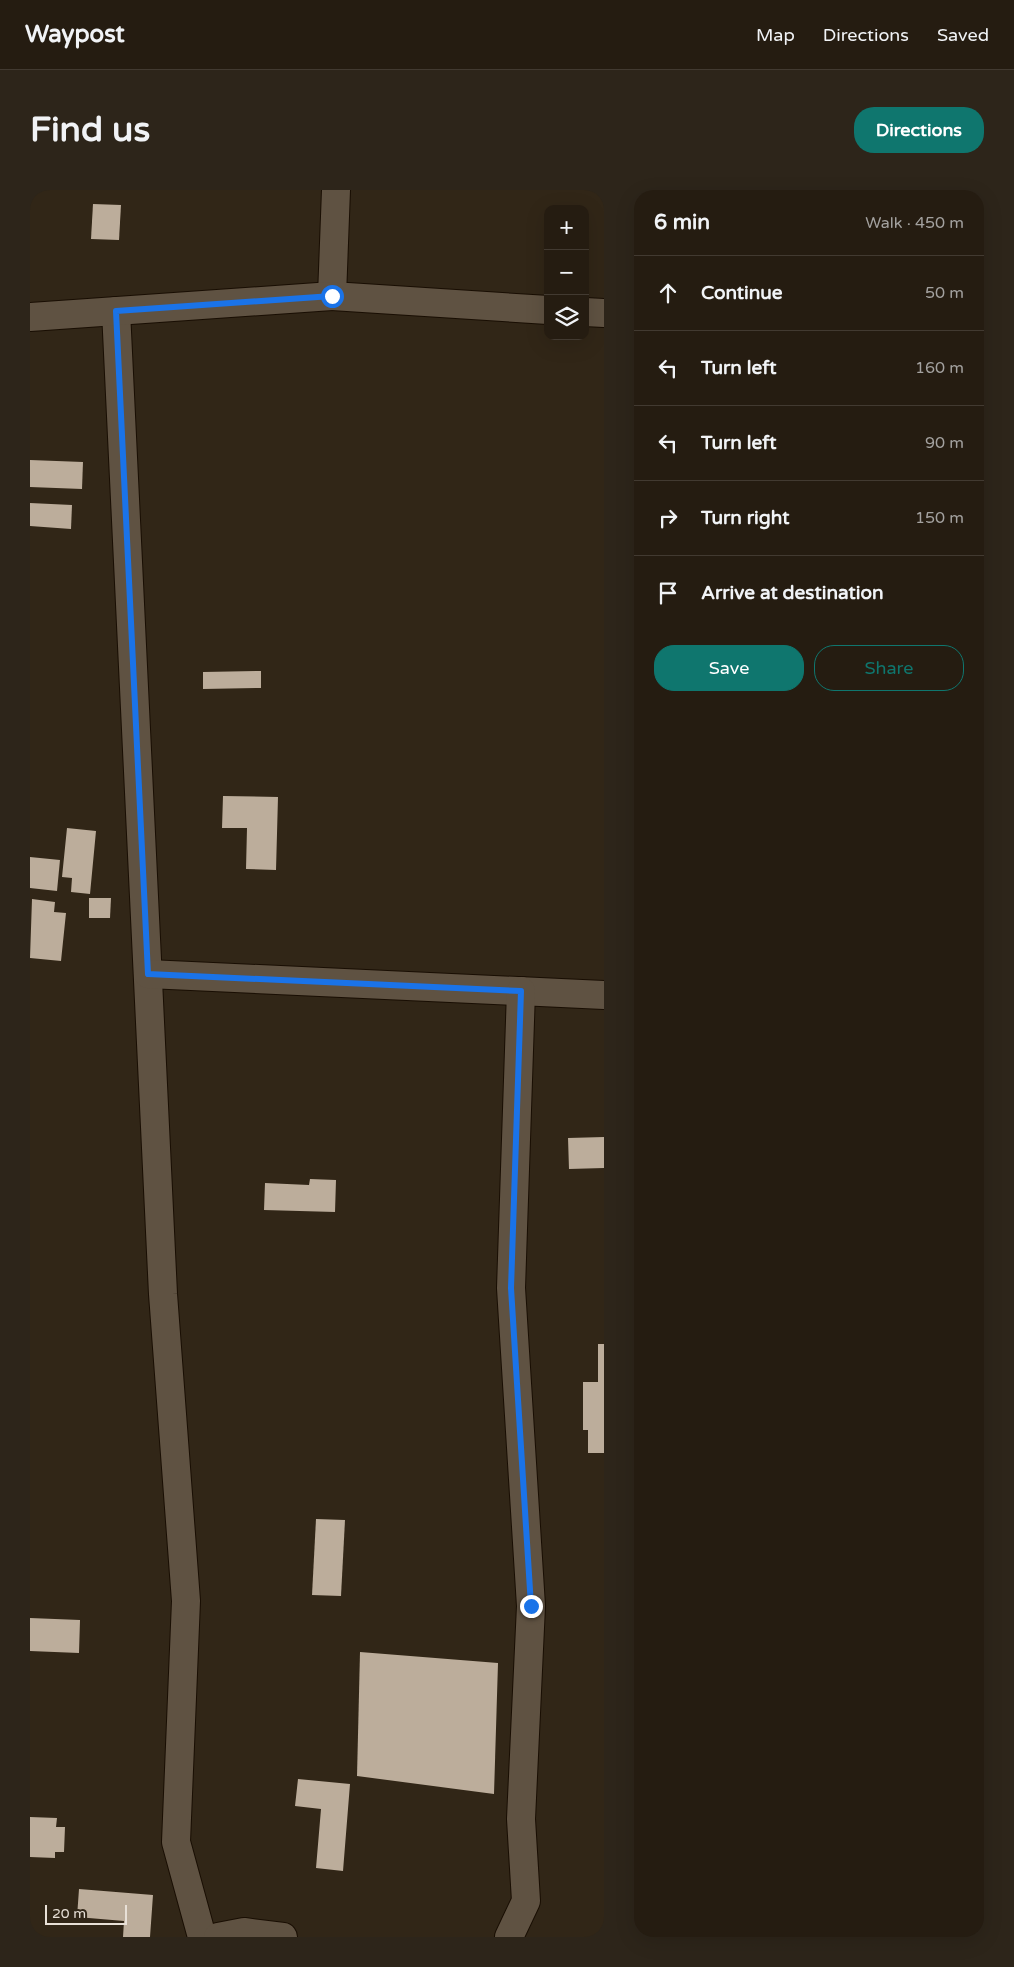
<!DOCTYPE html>
<html lang="en">
<head>
<meta charset="utf-8">
<style>
	body { margin:0; font-family:"Varela Round",sans-serif; background:#2d251a; color:#f1f3f6 }
	.controls { position:absolute; right:15px; top:15px; display:grid; overflow:hidden; border-radius:10px; box-shadow:0 5px 20px #0002 }
	.controls button { width:45px; height:45px; display:grid; place-items:center; padding:0; border:0; border-bottom:1px solid #423a31; background:#251c11; color:#f1f3f6; font:25px sans-serif }
	.scale { position:absolute; left:15px; bottom:12px; width:82px; box-sizing:border-box; padding-left:5px; border:2px solid #e8e0d7; border-top:0; font-size:14px; line-height:18px; white-space:nowrap; color:#e8e0d7; -webkit-text-stroke:4px #312617; paint-order:stroke }
	.stop { position:absolute; width:15px; height:15px; margin:-11px; border:4px solid #1a73e8; border-radius:50%; background:#fff }
	.stop.end { background:#1a73e8; border-color:#fff; box-shadow:0 1px 5px #0008 }
	.list { margin:0; padding:0; list-style:none }
	h2 { display:flex; justify-content:space-between; align-items:center; height:65px; margin:0; padding:0 20px; font-size:21px }
	h2 small { font-size:16px; font-weight:400; color:#a3a19f }
	.list li { display:grid; grid-template-columns:32px 1fr auto; gap:15px; align-items:center; box-sizing:border-box; height:75px; padding:0 20px; border-top:1px solid #423a31 }
	.list b { display:block; font-size:19px; white-space:nowrap }
	.list em { font-size:16px; font-style:normal; color:#a3a19f }
	.actions { display:flex; gap:10px; padding:15px 20px }
	.actions a { flex:1; padding:11px 0; border:1px solid #0f766e; border-radius:20px; text-align:center; font-size:18px; color:#0f766e }
	.actions .main { background:#0f766e; color:#fff }
	.icon { flex:none; width:28px; height:28px; fill:none; stroke:currentColor; stroke-width:2; stroke-linecap:round; stroke-linejoin:round }
	.map { position:relative; flex:none; width:574px; height:1747px; overflow:hidden; border-radius:20px }
	header { display:flex; align-items:center; gap:30px; box-sizing:border-box; height:70px; padding:0 25px; background:#251c11; border-bottom:1px solid #423a31 }
	header strong { font-size:24px }
	nav { display:flex; gap:28px; margin-inline-start:auto; font-size:18px }
	.intro { display:flex; align-items:center; justify-content:space-between; box-sizing:border-box; height:120px; padding:0 30px }
	h1 { margin:0; font-size:35px }
	.button { padding:12px 22px; border-radius:20px; background:#0f766e; color:#fff; font-size:18px; font-weight:700 }
	main { display:flex; gap:30px; padding:0 30px }
	aside { flex:1; background:#251c11; border-radius:20px; box-shadow:0 5px 20px #0002 }
	.map>svg:first-child { display:block }
</style>
</head>
<body>
<header>
<strong>Waypost</strong>
<nav><a>Map</a><a>Directions</a><a>Saved</a></nav>
</header>
<div class="intro"><h1>Find us</h1><a class="button">Directions</a></div>
<main>
<div class="map">
<svg width="574" height="1747" viewBox="0 0 574 1747">
	<rect width="100%" height="100%" fill="#312617"/>
	<!-- building -->
	<g fill="#bcad9b">
		<path d="M63 14 91 15 89 50 61 49Z"/>
		<path d="M0 270 53 272 52 299 0 297Z"/>
		<path d="M0 313 42 315 41 339 0 336Z"/>
		<path d="M231 481V498L173 499V482Z"/>
		<path d="M193 606 248 607 246 680 216 679 217 638H192Z"/>
		<path d="M37 638 66 641 60 704 41 702 42 688 32 687Z"/>
		<path d="M0 667 30 670 27 701 0 698Z"/>
		<path d="M59 708H81L80 728H59Z"/>
		<path d="M2 709 25 712 24 722 36 723 31 771 0 768Z"/>
		<path d="M574 947V978L539 979 538 948Z"/>
		<path d="M280 989 306 990 305 1022 234 1020 235 993 279 995Z"/>
		<path d="M568 1154H574V1263H558V1240H553V1192H568Z"/>
		<path d="M286 1329 315 1330 311 1406 282 1405Z"/>
		<path d="M0 1428 50 1430 49 1463 0 1461Z"/>
		<path d="M330 1462 468 1473 464 1604 327 1586Z"/>
		<path d="M268 1589 320 1594 313 1681 286 1678 291 1619 265 1616Z"/>
		<path d="M0 1627 27 1628 26 1637H35L34 1662H25V1668L0 1667Z"/>
		<path d="M49 1699 123 1705 120 1747H93L94 1731 47 1727Z"/>
	</g>
	<g fill="none" stroke-linecap="round" stroke-linejoin="round">
		<defs>
			<g id="street">
				<path d="M306 0 302 106 518 120"/>
				<path d="M86 121 133 1104 156 1411 146 1652 172 1747"/>
				<path d="M555 122 574 123"/>
				<path d="M0 127 302 106"/>
				<path d="M118 784 574 805"/>
				<path d="M188 1747 214 1742 253 1747"/>
				<path d="M479 1747 496 1711 491 1629 501 1416 481 1098 491 801"/>
			</g>
		</defs>
		<!-- street casing -->
		<use href="#street" stroke="#190e03" stroke-width="30"/>
		<!-- street -->
		<use href="#street" stroke="#5f5242" stroke-width="28"/>
	</g>
	<g fill="none" stroke-linecap="round" stroke-linejoin="round">
		<!-- route -->
		<path stroke="#1a73e8" stroke-width="6" d="M302 106 86 121 118 784 491 801 481 1098 501 1416"/>
	</g>
</svg>
<div class="controls">
<button>+</button>
<button>−</button>
<button><svg class="icon" aria-label="layers" viewBox="0 0 24 24"><path d="M12 4l9 5-9 5-9-5zM3 14l9 5 9-5"/></svg></button>
</div>
<div class="scale">20 m</div>
<div class="stop" style="left:302px;top:106px"></div>
<div class="stop end" style="left:501px;top:1416px"></div>
</div>
<aside>
<h2>6 min<small>Walk · 450 m</small></h2>
<ul class="list">
<li><svg class="icon" aria-label="ahead" viewBox="0 0 24 24"><path d="M12 20V5M6 11l6-6 6 6"/></svg><div><b>Continue</b></div><em>50 m</em></li>
<li><svg class="icon" aria-label="left" viewBox="0 0 24 24"><path d="M17 20v-9H6M10 6l-5 5 5 5"/></svg><div><b>Turn left</b></div><em>160 m</em></li>
<li><svg class="icon" aria-label="left" viewBox="0 0 24 24"><path d="M17 20v-9H6M10 6l-5 5 5 5"/></svg><div><b>Turn left</b></div><em>90 m</em></li>
<li><svg class="icon" aria-label="right" viewBox="0 0 24 24"><path d="M7 20v-9h11M14 6l5 5-5 5"/></svg><div><b>Turn right</b></div><em>150 m</em></li>
<li><svg class="icon" aria-label="arrive" viewBox="0 0 24 24"><path d="M6 21V4h12l-3 4 3 4H6"/></svg><div><b>Arrive at destination</b></div></li>
</ul>
<div class="actions"><a class="main">Save</a><a>Share</a></div>
</aside>
</main>
</body>
</html>
